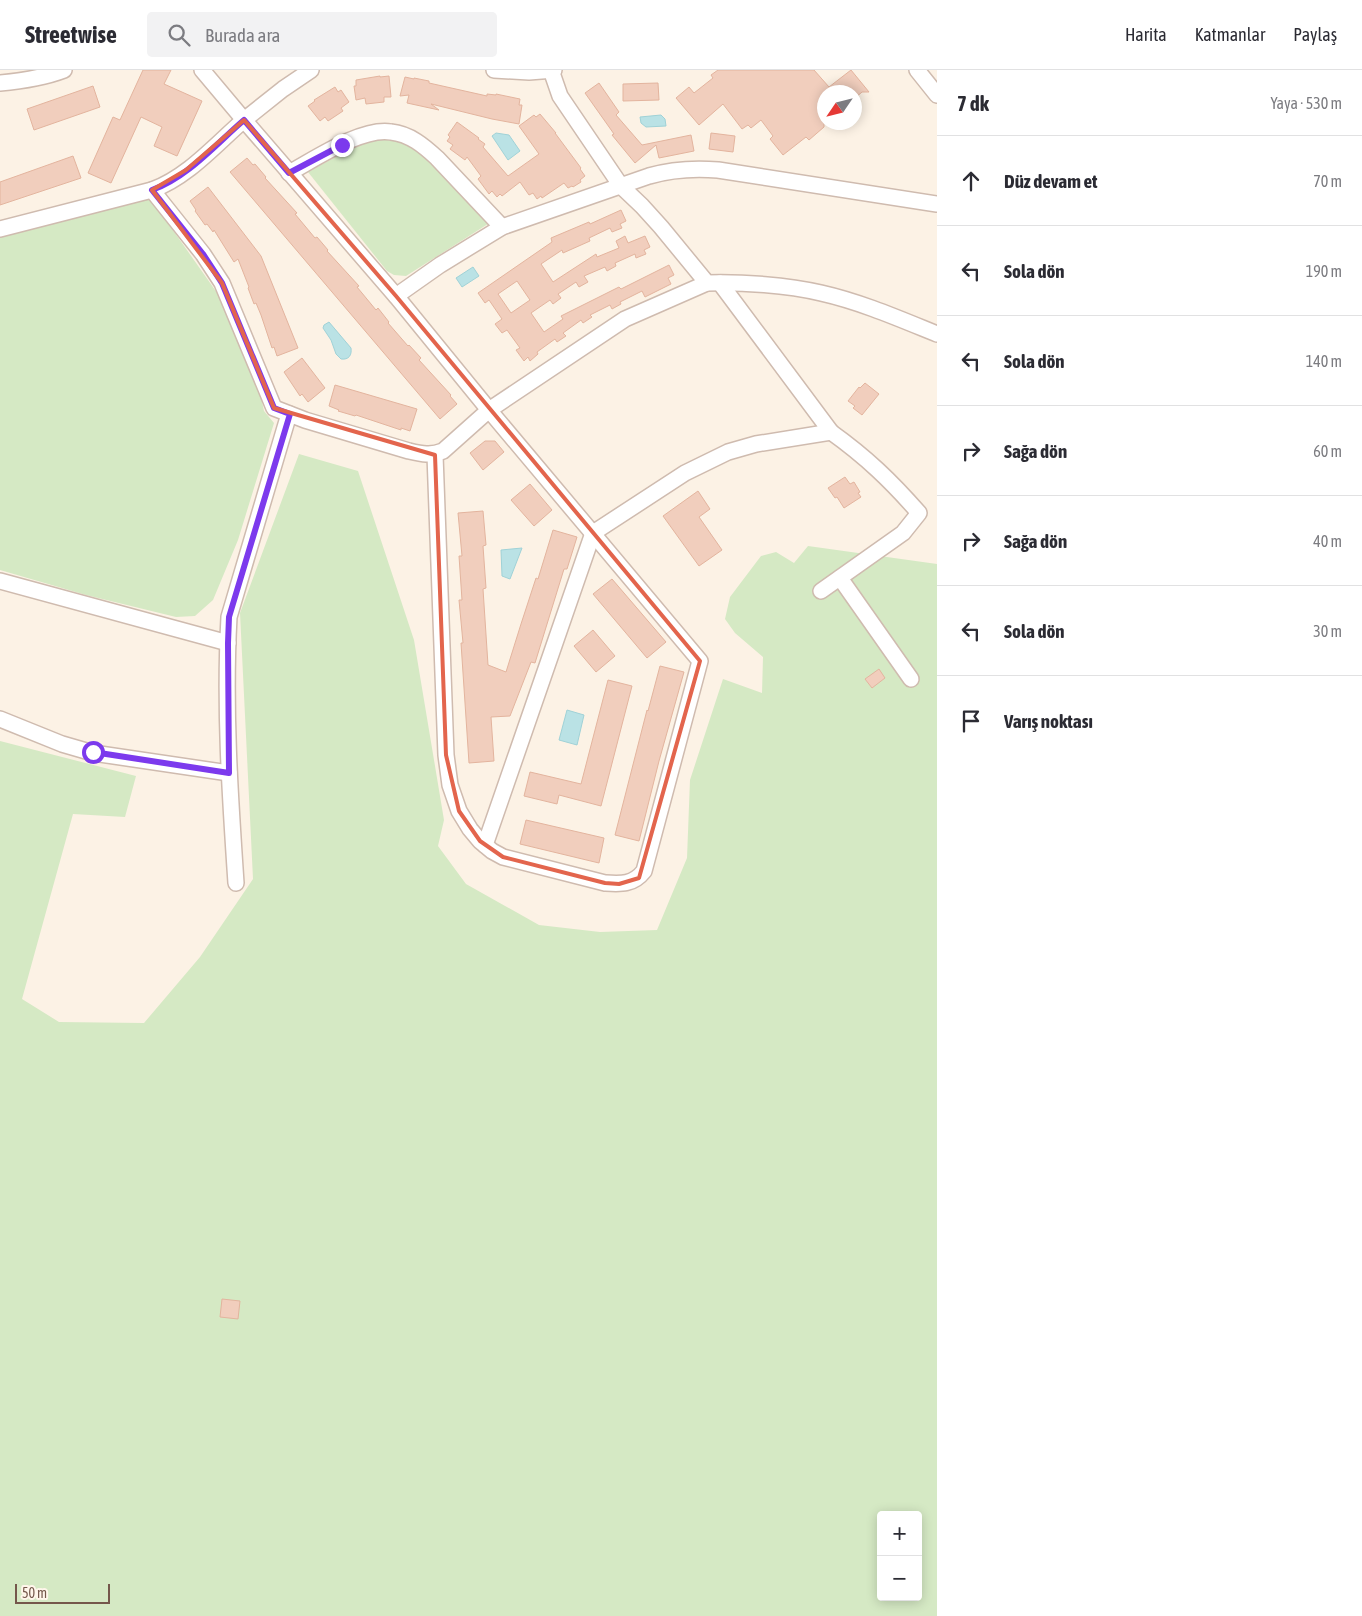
<!DOCTYPE html>
<html lang="tr">
<head>
<meta charset="utf-8">
<style>
	body { margin:0; font-family:"Asap Condensed",sans-serif; background:#f2f2f3; color:#2b2b33 }
	.controls { position:absolute; right:15px; bottom:15px; display:grid; overflow:hidden; border-radius:5px; box-shadow:0 2px 12px #0003 }
	.controls button { width:45px; height:45px; display:grid; place-items:center; padding:0; border:0; border-bottom:1px solid #e1e1e2; background:#fff; color:#2b2b33; font:25px sans-serif }
	.compass { position:absolute; left:817px; top:15px; width:45px; height:45px; border-radius:50%; background:#fff; box-shadow:0 2px 12px #0003; rotate:235deg }
	.scale { position:absolute; left:15px; bottom:12px; width:95px; box-sizing:border-box; padding-left:5px; border:2px solid #74574b; border-top:0; font-size:14px; line-height:18px; white-space:nowrap; color:#74574b; -webkit-text-stroke:4px #fff6eb; paint-order:stroke }
	.stop { position:absolute; width:15px; height:15px; margin:-11px; border:4px solid #7c3aed; border-radius:50%; background:#fff }
	.stop.end { background:#7c3aed; border-color:#fff; box-shadow:0 1px 5px #0008 }
	.list { margin:0; padding:0; list-style:none }
	h2 { display:flex; justify-content:space-between; align-items:center; height:65px; margin:0; padding:0 20px; font-size:21px }
	h2 small { font-size:16px; font-weight:400; color:#7c7c81 }
	.list li { display:grid; grid-template-columns:32px 1fr auto; gap:15px; align-items:center; box-sizing:border-box; height:90px; padding:0 20px; border-top:1px solid #e1e1e2 }
	.list b { display:block; font-size:19px; white-space:nowrap }
	.list em { font-size:16px; font-style:normal; color:#7c7c81 }
	.icon { flex:none; width:28px; height:28px; fill:none; stroke:currentColor; stroke-width:2; stroke-linecap:round; stroke-linejoin:round }
	.map { position:relative; flex:none; width:937px; height:1546px; overflow:hidden }
	header { display:flex; align-items:center; gap:30px; box-sizing:border-box; height:70px; padding:0 25px; background:#fff; border-bottom:1px solid #e1e1e2 }
	header strong { font-size:24px }
	nav { display:flex; gap:28px; margin-inline-start:auto; font-size:18px }
	.search { width:350px; height:45px; background:#f2f2f3; display:flex; align-items:center; gap:12px; box-sizing:border-box; padding:0 18px; border-radius:5px; color:#7c7c81; font-size:19px }
	main { display:flex }
	aside { flex:1; background:#fff }
	.map>svg:first-child { display:block }
</style>
</head>
<body>
<header>
<strong>Streetwise</strong>
<div class="search"><svg class="icon" aria-label="search" viewBox="0 0 24 24"><circle cx="10" cy="10" r="6"/><path d="M15 15l6 6"/></svg>Burada ara</div>
<nav><a>Harita</a><a>Katmanlar</a><a>Paylaş</a></nav>
</header>
<main>
<div class="map">
<svg width="937" height="1546" viewBox="0 0 937 1546">
	<rect width="100%" height="100%" fill="#fcf2e5"/>
	<!-- green -->
	<g fill="#d5e9c4" fill-rule="evenodd">
		<path d="M390 68 411 75 432 90 491 152 406 206 394 205 387 201 308 102 358 75 373 69Z"/>
		<path d="M132 129H151L220 227 259 317 264 341 274 353 238 470 213 530 195 546 176 547 86 525 0 500V164Z"/>
		<path d="M299 384 358 401 414 570 444 750 438 776 466 814 539 855 600 862 657 860 687 788 690 710 723 609 762 623 763 587 735 563 725 549 730 527 761 486 776 482 794 493 808 476 937 494V1546H0V671L136 706 125 747 73 744 22 929 59 952 144 953 200 887 253 809 240 543ZM881 1445H918V1527H881Z"/>
	</g>
	<!-- water -->
	<g fill="#bae2e5" stroke="#a0d2d7">
		<path d="M661 45 665 49 666 56 646 57 641 53 640 47Z"/>
		<path d="M496 63 509 65 520 81 508 90 492 66Z"/>
		<path d="M473 197 479 206 462 217 456 208Z"/>
		<path d="M329 252 351 278C352 285 349 290 341 289L336 284 331 270 323 258 324 255Z"/>
		<path d="M522 478 510 509 502 506 501 480Z"/>
		<path d="M567 640 584 645 577 675 559 670Z"/>
	</g>
	<!-- building -->
	<g fill="#f1cebd" stroke="#e3b49e" fill-rule="evenodd">
		<path d="M143 0H171L164 14 202 31 177 86 154 76 162 57 141 47 111 113 88 103 113 47 120 50Z"/>
		<path d="M718 0H814L829 17 851 0 869 22H862L854 29V22H824V57L809 70 806 67 783 85 770 69 773 66 761 50 751 58 748 55 742 59 723 34 699 55 676 28 689 17 694 23 713 8 711 5Z"/>
		<path d="M380 6V7L389 6 391 27H384V32L366 34 365 28 356 30 354 16H356V10Z"/>
		<path d="M405 7 414 9V8L429 11V13L487 26V24L496 25V24L520 29 519 35H522L519 54 492 49 431 34 439 40 407 33 409 25 400 26Z"/>
		<path d="M599 13 619 42 616 45 642 75 691 65 694 81 659 88 656 75 635 93 612 65 614 64 585 23Z"/>
		<path d="M658 13 659 30 623 31V14Z"/>
		<path d="M93 16 100 37 34 60 27 39Z"/>
		<path d="M335 17 338 22 341 20 349 32 341 38 343 41 328 51 325 47 320 51 308 36 315 31 314 30Z"/>
		<path d="M540 44 556 63H555L581 98 580 99 585 106 580 110 581 112 573 117 572 116 568 118 564 113 542 128 541 126 537 129 533 123 529 125 520 112 502 126 500 124 497 127 492 121 489 124 478 109 481 106 467 87 465 90 450 79 453 75 447 71 450 67 448 65 457 52 479 68 478 69 485 74 483 77 508 106 539 84 519 56 534 45 536 47Z"/>
		<path d="M711 63 735 66 733 82 709 79Z"/>
		<path d="M73 86 81 108 0 135V112Z"/>
		<path d="M247 88 253 95 255 94 266 107 265 108 297 143 295 144 315 168 317 167 328 180 327 181 359 216 357 217 376 240 378 238 389 252 388 253 408 276 409 275 421 288 419 290 451 325 450 326 457 334 440 349 230 102Z"/>
		<path d="M208 117 261 186 298 278 277 286 274 277 272 278 261 245 256 233 254 234 248 218 249 217 238 189 234 192 214 160 213 162 207 154 205 155 195 141 196 140 190 131Z"/>
		<path d="M621 140 626 151 620 154 622 158 612 162 610 158 589 168 590 171 563 183 562 180 541 194 553 212 596 184 597 187 619 178 616 171 625 166 628 173 645 166 650 177 644 180 646 184 636 188 635 184 615 193 616 196 607 201 605 197 584 206 588 212 579 217 576 212 558 224 561 228 553 234 550 230 531 243 544 262 563 249 561 246 619 217 621 219 669 195 674 205 668 208 671 214 645 227 642 221 620 232 621 234 612 239 610 235 590 245 592 247 583 253 581 250 563 263 566 266 557 272 555 269 537 282 538 284 530 291 528 287 524 291 516 280 520 278 507 260 502 263 495 254 502 249 489 230 485 233 478 223 552 172 551 168 589 152 590 154ZM517 211 530 230 511 243 498 224Z"/>
		<path d="M302 288 325 318 308 332 302 324 300 326 284 302Z"/>
		<path d="M865 313 879 324 862 345 853 338 855 336 848 331 859 317 860 318Z"/>
		<path d="M335 315 417 339 410 361 401 358V360L356 345 355 346 338 341 339 340 329 336Z"/>
		<path d="M485 371H495L504 382 483 400 470 383Z"/>
		<path d="M845 407 850 414 854 412 860 422 858 423 861 427 844 438 837 427 835 428 828 418Z"/>
		<path d="M530 414 552 440 534 456 511 430Z"/>
		<path d="M698 421 710 439 699 447 722 480 699 496 663 446Z"/>
		<path d="M483 441 486 475 483 476 486 518 483 519 488 595 506 602 521 554 536 508 538 509 553 460 577 467 567 499H564L535 593 531 592 510 646 491 647 494 691 469 693 461 573H463L459 530H462L459 486H462L458 443Z"/>
		<path d="M612 509 666 572 647 588 593 524Z"/>
		<path d="M593 560 615 586 596 602 574 576Z"/>
		<path d="M660 596 684 602 659 691 639 771 615 765 647 640 648 641Z"/>
		<path d="M879 599 885 608 872 618 865 609Z"/>
		<path d="M608 610 632 616 601 736 559 725 557 734 524 726 530 702 581 714Z"/>
		<path d="M526 750 604 768 599 793 520 774Z"/>
		<path d="M222 1229 240 1231 238 1249 220 1247Z"/>
	</g>
	<g fill="none" stroke-linecap="round" stroke-linejoin="round">
		<defs>
			<g id="minor">
				<path d="M202 0 244 50 283 19 311 0"/>
				<path d="M494 0 529 2 554 0"/>
				<path d="M551 0 560 26 621 116 642 136 661 157 707 213C742 212 787 215 821 223 861 232 900 249 937 264"/>
				<path d="M917 0 937 25"/>
				<path d="M0 13C22 11 43 8 64 0"/>
				<path d="M289 103C315 89 362 57 391 62 410 64 424 76 437 88L502 157"/>
				<path d="M152 120C188 107 216 74 244 50L396 226"/>
				<path d="M0 159 152 120 203 184 222 213 274 338 305 350 409 381C422 384 431 386 443 381L489 340 396 226 440 195 502 157 649 106C673 99 694 98 718 100L937 134"/>
				<path d="M435 385 446 685 450 715 459 741 470 759 480 771 492 781 503 787 605 813C621 814 633 815 644 801L700 591 489 340 625 249 707 213"/>
				<path d="M840 508 911 609"/>
				<path d="M0 511 228 573"/>
				<path d="M821 521 903 463 919 443C891 411 866 387 831 362"/>
				<path d="M0 649 62 674 93 683 229 703"/>
				<path d="M485 775 593 463 685 403 728 382 756 374 831 362 720 213"/>
				<path d="M236 813C230 725 224 636 229 547L289 344"/>
			</g>
		</defs>
		<!-- minor casing -->
		<use href="#minor" stroke="#cfbbaf" stroke-width="18"/>
		<!-- minor -->
		<use href="#minor" stroke="#fff" stroke-width="15"/>
	</g>
	<g fill="none" stroke-linecap="round" stroke-linejoin="round">
		<!-- route -->
		<path stroke="#7c3aed" stroke-width="6" d="M93 682 229 703 228 573 229 547 290 344 274 338 222 213 203 184 152 120C188 107 216 74 244 50L289 103 342 75"/>
	</g>
	<!-- marked area -->
	<path fill="none" stroke="#e3654d" stroke-width="4" stroke-linejoin="round" d="M244 50 396 226 700 591 639 808 619 814 605 813 503 787 480 771 459 741 446 685 435 385 274 338 222 213 152 120 186 100Z"/>
</svg>
<div class="controls">
<button>+</button>
<button>−</button>
</div>
<svg class="compass" viewBox="-18 -18 36 36"><path d="M0-13l5 13h-10z" fill="#e53935"/><path d="M0 13l5-13h-10z" fill="#7c7c81"/></svg>
<div class="scale">50 m</div>
<div class="stop" style="left:93px;top:682px"></div>
<div class="stop end" style="left:342px;top:75px"></div>
</div>
<aside>
<h2>7 dk<small>Yaya · 530 m</small></h2>
<ul class="list">
<li><svg class="icon" aria-label="ahead" viewBox="0 0 24 24"><path d="M12 20V5M6 11l6-6 6 6"/></svg><div><b>Düz devam et</b></div><em>70 m</em></li>
<li><svg class="icon" aria-label="left" viewBox="0 0 24 24"><path d="M17 20v-9H6M10 6l-5 5 5 5"/></svg><div><b>Sola dön</b></div><em>190 m</em></li>
<li><svg class="icon" aria-label="left" viewBox="0 0 24 24"><path d="M17 20v-9H6M10 6l-5 5 5 5"/></svg><div><b>Sola dön</b></div><em>140 m</em></li>
<li><svg class="icon" aria-label="right" viewBox="0 0 24 24"><path d="M7 20v-9h11M14 6l5 5-5 5"/></svg><div><b>Sağa dön</b></div><em>60 m</em></li>
<li><svg class="icon" aria-label="right" viewBox="0 0 24 24"><path d="M7 20v-9h11M14 6l5 5-5 5"/></svg><div><b>Sağa dön</b></div><em>40 m</em></li>
<li><svg class="icon" aria-label="left" viewBox="0 0 24 24"><path d="M17 20v-9H6M10 6l-5 5 5 5"/></svg><div><b>Sola dön</b></div><em>30 m</em></li>
<li><svg class="icon" aria-label="arrive" viewBox="0 0 24 24"><path d="M6 21V4h12l-3 4 3 4H6"/></svg><div><b>Varış noktası</b></div></li>
</ul>
</aside>
</main>
</body>
</html>
